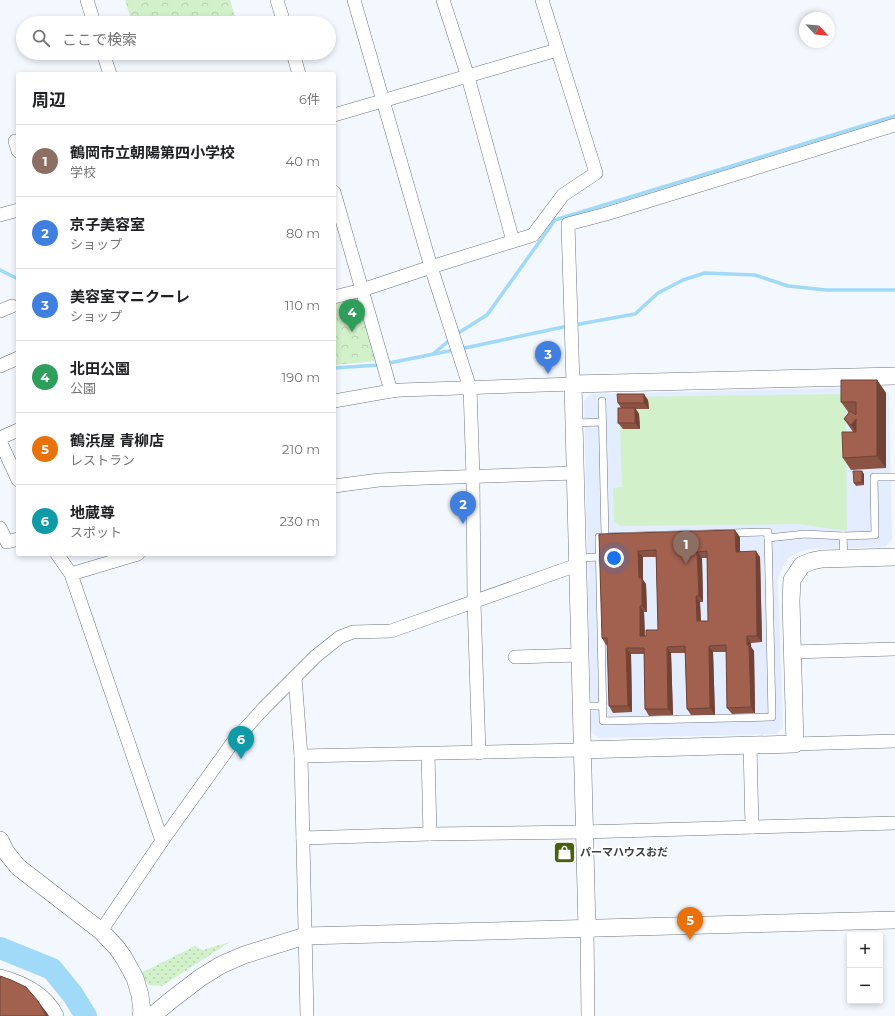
<!DOCTYPE html>
<html lang="ja">
<head>
<meta charset="utf-8">
<style>
	body { margin:0; font-family:Montserrat,"Noto Sans JP",sans-serif; background:#f6f6f6; color:#202124 }
	.controls { position:absolute; right:12px; bottom:12px; display:grid; overflow:hidden; border-radius:4px; box-shadow:0 2px 6px #0003 }
	.controls button { width:36px; height:36px; display:grid; place-items:center; padding:0; border:0; border-bottom:1px solid #e0e0e0; background:#fff; color:#202124; font:20px sans-serif }
	.compass { position:absolute; left:799px; top:12px; width:36px; height:36px; border-radius:50%; background:#fff; box-shadow:0 2px 6px #0003; rotate:116deg }
	.you { position:absolute; left:614px; top:558px; width:14px; height:14px; margin:-10px; border:3px solid #fff; border-radius:50%; background:#1a73e8; box-shadow:0 0 0 6px #1a73e833 }
	.badge { display:grid; place-items:center; width:26px; height:26px; border-radius:50%; background:#d93025; color:#fff; font-size:13px; font-weight:700 }
	.pin { position:absolute; translate:-50% -33px; filter:drop-shadow(0 1px 2px #0008) }
	.pin::after { content:''; position:absolute; top:21px; width:14px; height:12px; background:inherit; clip-path:polygon(0 0,100% 0,50% 100%) }
	.list { margin:0; padding:0; list-style:none }
	h2 { display:flex; justify-content:space-between; align-items:center; height:52px; margin:0; padding:0 16px; font-size:17px }
	h2 small { font-size:13px; font-weight:400; color:#757577 }
	.list li { display:grid; grid-template-columns:26px 1fr auto; gap:12px; align-items:center; box-sizing:border-box; height:72px; padding:0 16px; border-top:1px solid #e0e0e0 }
	.list b { display:block; font-size:15px; white-space:nowrap }
	.list p { margin:0; font-size:13px; white-space:nowrap; color:#757577 }
	.list em { font-size:13px; font-style:normal; color:#757577 }
	.icon { flex:none; width:22px; height:22px; fill:none; stroke:currentColor; stroke-width:2; stroke-linecap:round; stroke-linejoin:round }
	.map { position:relative; flex:none; width:895px; height:1016px; overflow:hidden }
	.search { position:absolute; background:#fff; box-shadow:0 2px 6px #0003; left:16px; top:16px; width:320px; height:44px; display:flex; align-items:center; gap:10px; box-sizing:border-box; padding:0 14px; border-radius:22px; color:#757577; font-size:15px }
	.panel { position:absolute; background:#fff; box-shadow:0 2px 6px #0003; left:16px; top:72px; width:320px; height:484px; border-radius:4px }
	.map>svg:first-child { display:block }
</style>
</head>
<body>
<div class="map">
<svg width="895" height="1016" viewBox="0 0 895 1016">
	<defs>
		<pattern id="grass-dots" width="8" height="8" patternUnits="userSpaceOnUse"><rect width="8" height="8" fill="#d2f1ca"/><path d="M2 2h.1M6 6h.1" fill="none" stroke="#b5d0af" stroke-width="1.8" stroke-linecap="round"/></pattern>
		<pattern id="forest-crowns" width="20" height="18" patternUnits="userSpaceOnUse"><rect width="20" height="18" fill="#d2f1ca"/><path d="M2 6a3 3 0 1 1 6 0M12 15a3 3 0 1 1 6 0" fill="none" stroke="#b5d0af"/></pattern>
	</defs>
	<rect width="100%" height="100%" fill="#f3f7fe"/>
	<!-- built -->
	<path fill="#e3edff" d="M881 387 889 393 892 539 885 547 809 549 799 552 788 558 782 569 777 580 779 610 783 727 776 734 599 738 591 732 584 401 590 394Z"/>
	<!-- grass -->
	<path fill="url(#grass-dots)" d="M230 942 162 986 149 985 139 974 195 946 202 950Z"/>
	<!-- forest -->
	<g fill="url(#forest-crowns)">
		<path d="M125 0H230L236 20 225 23H132Z"/>
		<path d="M360 295 379 361 334 365V302Z"/>
	</g>
	<!-- pitch -->
	<path fill="#d2f1ca" d="M846 394 847 531 798 524 621 526 614 522 613 488 622 487 619 397Z"/>
	<g fill="none" stroke-linecap="round" stroke-linejoin="round">
		<!-- stream -->
		<g stroke="#a1d9f8" stroke-width="3.5">
			<path d="M0 270 18 279"/>
			<path d="M574 325 635 314 658 293 683 280 705 273 755 275 788 286 826 290H895"/>
			<path d="M455 335 487 315 555 220 895 116"/>
			<path d="M460 349 568 326"/>
			<path d="M433 354 451 339"/>
			<path d="M334 368 379 365 454 350"/>
		</g>
		<!-- river -->
		<path stroke="#a1d9f8" stroke-width="22" d="M0 948 52 969 73 995 86 1016"/>
		<defs>
			<g id="service">
				<path d="M602 401 605 536"/>
				<path d="M575 423 602 422"/>
				<path d="M768 532 772 717 603 721 599 537Z"/>
				<path d="M843 536 844 559"/>
				<path d="M768 538 805 534 843 536 875 535 874 477H895"/>
				<path d="M578 558 600 557"/>
				<path d="M581 706H603"/>
			</g>
			<g id="minor">
				<path d="M87 0 94 23"/>
				<path d="M277 0 284 23"/>
				<path d="M354 0 431 267 470 388 473 477 474 602 479 753"/>
				<path d="M443 0 468 77 513 241"/>
				<path d="M103 53 110 74"/>
				<path d="M293 53 299 74"/>
				<path d="M334 115 557 50"/>
				<path d="M15 141 18 151"/>
				<path d="M334 192 391 391"/>
				<path d="M0 215 18 210"/>
				<path d="M334 297 362 290 431 267 533 235 563 195 596 173 542 0"/>
				<path d="M0 311 12 306"/>
				<path d="M0 366 18 358"/>
				<path d="M334 401 391 391 401 390 573 384 568 224 606 214 895 125"/>
				<path d="M0 438 18 430"/>
				<path d="M0 441 18 480"/>
				<path d="M334 486 379 480 426 478 575 473"/>
				<path d="M0 528 7 542 18 539"/>
				<path d="M57 554 71 574 162 841"/>
				<path d="M71 574 138 554"/>
				<path d="M792 652 895 649"/>
				<path d="M515 657 579 655"/>
				<path d="M295 677 301 756 307 1016"/>
				<path d="M795 744 895 741"/>
				<path d="M750 745 752 827"/>
				<path d="M428 754 430 834"/>
				<path d="M301 756 581 750"/>
				<path d="M303 838 430 834 584 832 895 823"/>
				<path d="M587 928 588 1016"/>
				<path d="M101 931 162 841 233 742 264 708 316 656 340 637 353 632 391 631 577 565"/>
			</g>
			<g id="tertiary">
				<path d="M581 750 795 744 791 601 792 580 802 565 812 561 822 559 895 557"/>
				<path d="M0 840 6 852 18 867 101 931 117 948 124 958 135 978 140 995 142 1011 141 1016"/>
				<path d="M587 928 573 384 895 376"/>
				<path d="M0 978C22 984 45 995 55 1016"/>
				<path d="M152 1016 170 1001 200 978 221 965 244 955 305 936 895 920"/>
			</g>
		</defs>
		<!-- service casing -->
		<use href="#service" stroke="#717680" stroke-width="8"/>
		<!-- minor casing -->
		<use href="#minor" stroke="#717680" stroke-width="14"/>
		<!-- tertiary casing -->
		<use href="#tertiary" stroke="#717680" stroke-width="18"/>
		<!-- service -->
		<use href="#service" stroke="#fff" stroke-width="7"/>
		<!-- minor -->
		<use href="#minor" stroke="#fff" stroke-width="13"/>
		<!-- tertiary -->
		<use href="#tertiary" stroke="#fff" stroke-width="17"/>
	</g>
	<!-- wall -->
	<g fill="#8b5344" fill-rule="evenodd">
		<path d="M877 380 886 393V468L851 470 843 458 853 432 844 419 849 413 841 402Z"/>
		<path d="M648 400 649 409H636L639 414 640 429H623L618 423 621 408 618 403Z"/>
		<path d="M864 474V485L856 486 854 483Z"/>
		<path d="M599 534 740 537V551L760 557 762 642 751 643V647L754 651 755 713 732 714 727 708 726 652H713L715 715H691L687 709 685 653H671L673 715 649 716 645 709 644 654H631L632 712 613 713 609 706 608 645H606L602 638ZM643 557H656L658 630 646 636H645L644 612H647L646 584 643 580ZM702 558H707L708 621H701L700 602H703Z"/>
	</g>
	<!-- shaded-wall -->
	<g fill="#714337">
		<path d="M877 380 886 393V468L877 456Z"/>
		<path d="M644 394 648 400 649 409 644 403Z"/>
		<path d="M635 408 639 414 640 429 635 423Z"/>
		<path d="M856 419 860 437 851 425Z"/>
		<path d="M862 471 864 474V485L862 482Z"/>
		<path d="M735 530 740 537V558L736 552Z"/>
		<path d="M638 551 643 557V580L646 584 647 612 642 606 639 578Z"/>
		<path d="M756 551 760 557 762 642 757 636Z"/>
		<path d="M697 552 702 558 703 602 699 596Z"/>
		<path d="M696 596 700 602 701 628 697 621Z"/>
		<path d="M640 606 644 612 645 642 640 636Z"/>
		<path d="M747 636 751 643V647L754 651 755 713 751 707Z"/>
		<path d="M709 646 713 652 715 715 710 708Z"/>
		<path d="M667 647 671 653 673 715 668 709Z"/>
		<path d="M626 648 631 654 632 712 628 706Z"/>
		<path d="M38 1001 47 1013 49 1016H46Z"/>
	</g>
	<!-- building -->
	<g fill="#a2604f" stroke="#714337" fill-rule="evenodd">
		<path d="M841 380H877V456L843 458 842 432H856V419L851 425 844 419 850 411 856 415V402H841Z"/>
		<path d="M617 394H644V403H618Z"/>
		<rect x="618" y="408" width="17" height="15"/>
		<path d="M853 471H862V482L854 483Z"/>
		<path d="M735 530 736 552 756 551 757 636H747V645H749L751 707 727 708 726 645 709 646 710 708 687 709 685 646 667 647 668 709H645L644 648H626L628 706H609L607 638H602L599 534ZM656 550 658 630H646V636H640V606H642V578H639L638 551ZM707 551 708 621H697L696 596H699L697 552Z"/>
		<path d="M0 976 11 980 26 987 38 1001 46 1016H0Z"/>
	</g>
	<!-- icons -->
	<defs>
		<symbol id="shop-square" viewBox="-11 -11 22 22"><rect x="-9" y="-9" width="18" height="18" rx="4" fill="#46600f" stroke="#fff"/><path d="M-5-2.5h2.3a2.7 3.5 0 0 1 5.4 0H5L5.5 6h-11ZM-1.5-2.5h3a1.5 2.3 0 0 0-3 0Z" fill="#fff"/></symbol>
	</defs>
	<g fill-rule="evenodd">
		<use href="#shop-square" x="552" y="840" width="25" height="25"/>
	</g>
	<g text-anchor="middle" stroke-width="4" stroke-linejoin="round" paint-order="stroke">
		<!-- poi labels -->
		<g font-size="11" font-weight="bold" fill="#3a3d41" stroke="#fff" text-anchor="start">
			<text x="580" y="856">パーマハウスおだ</text>
		</g>
	</g>
</svg>
<div class="controls">
<button>+</button>
<button>−</button>
</div>
<svg class="compass" viewBox="-18 -18 36 36"><path d="M0-13l5 13h-10z" fill="#e53935"/><path d="M0 13l5-13h-10z" fill="#757577"/></svg>
<div class="you"></div>
<div class="pin badge" style="left:686px;top:564px;background:#8d6e63">1</div>
<div class="pin badge" style="left:463px;top:524px;background:#3f7fe0">2</div>
<div class="pin badge" style="left:548px;top:374px;background:#3f7fe0">3</div>
<div class="pin badge" style="left:352px;top:332px;background:#2e9e5b">4</div>
<div class="pin badge" style="left:690px;top:940px;background:#e8710a">5</div>
<div class="pin badge" style="left:241px;top:759px;background:#0f9aa8">6</div>
<div class="search"><svg class="icon" aria-label="search" viewBox="0 0 24 24"><circle cx="10" cy="10" r="6"/><path d="M15 15l6 6"/></svg>ここで検索</div>
<section class="panel">
<h2>周辺<small>6件</small></h2>
<ul class="list">
<li><span class="badge" style="background:#8d6e63">1</span><div><b>鶴岡市立朝陽第四小学校</b><p>学校</p></div><em>40 m</em></li>
<li><span class="badge" style="background:#3f7fe0">2</span><div><b>京子美容室</b><p>ショップ</p></div><em>80 m</em></li>
<li><span class="badge" style="background:#3f7fe0">3</span><div><b>美容室マニクーレ</b><p>ショップ</p></div><em>110 m</em></li>
<li><span class="badge" style="background:#2e9e5b">4</span><div><b>北田公園</b><p>公園</p></div><em>190 m</em></li>
<li><span class="badge" style="background:#e8710a">5</span><div><b>鶴浜屋 青柳店</b><p>レストラン</p></div><em>210 m</em></li>
<li><span class="badge" style="background:#0f9aa8">6</span><div><b>地蔵尊</b><p>スポット</p></div><em>230 m</em></li>
</ul>
</section>
</div>
</body>
</html>
